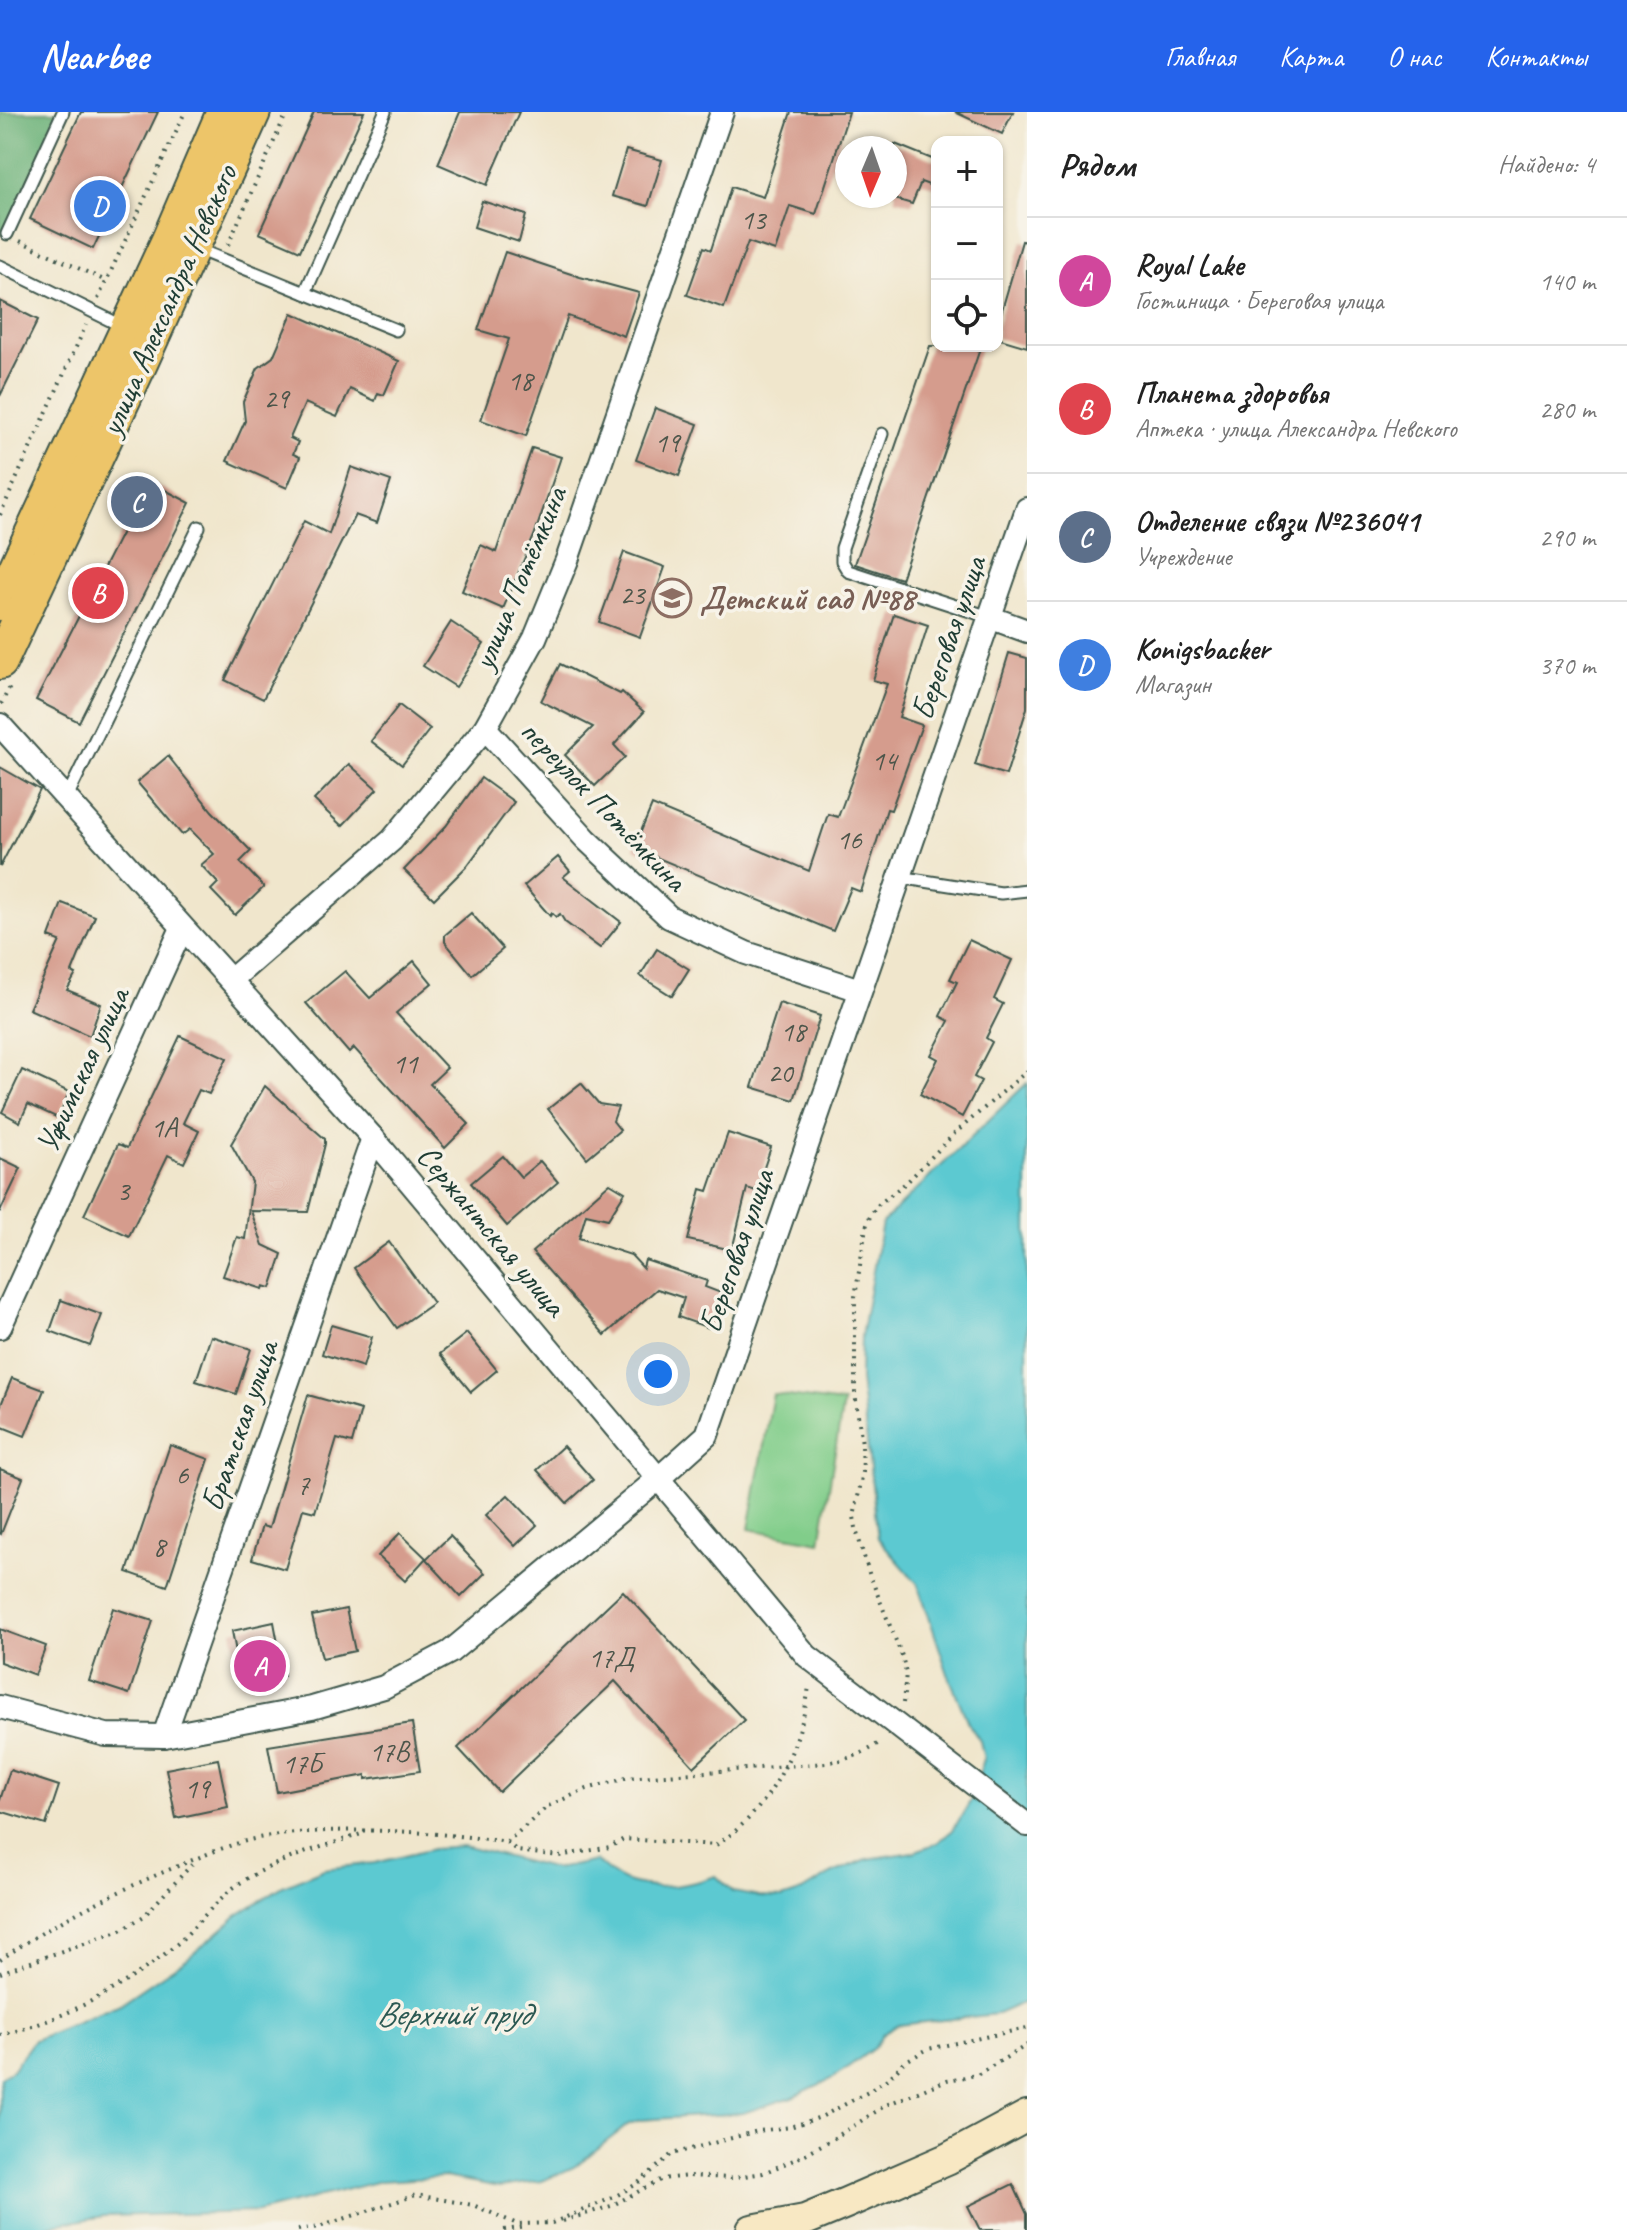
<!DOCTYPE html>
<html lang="ru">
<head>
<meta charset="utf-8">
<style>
	body { margin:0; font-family:Caveat,sans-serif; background:#f2f2f2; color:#222 }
	.controls { position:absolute; right:24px; top:24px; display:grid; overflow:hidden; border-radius:16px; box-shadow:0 2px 6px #0004 }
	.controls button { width:72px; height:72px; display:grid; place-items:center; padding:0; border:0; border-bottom:2px solid #e0e0e0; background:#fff; color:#222; font:40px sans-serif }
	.compass { position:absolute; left:835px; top:24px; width:72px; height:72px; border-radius:50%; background:#fff; box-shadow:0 2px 6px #0004; rotate:182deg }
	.you { position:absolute; left:658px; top:1262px; width:28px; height:28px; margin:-20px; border:6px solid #fff; border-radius:50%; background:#1a73e8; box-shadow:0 0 0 12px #1a73e833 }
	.badge { display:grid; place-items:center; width:52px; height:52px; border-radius:50%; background:#2563eb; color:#fff; font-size:26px; font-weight:700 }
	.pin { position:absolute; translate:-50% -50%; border:4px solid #fff; box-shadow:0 2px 8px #0006 }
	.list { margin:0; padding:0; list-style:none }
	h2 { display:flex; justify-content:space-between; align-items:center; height:104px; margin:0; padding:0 32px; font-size:34px }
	h2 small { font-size:26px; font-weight:400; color:#767676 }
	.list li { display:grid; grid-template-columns:52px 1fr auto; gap:24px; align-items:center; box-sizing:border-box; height:128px; padding:0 32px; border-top:2px solid #e0e0e0 }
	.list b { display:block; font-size:30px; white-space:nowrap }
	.list p { margin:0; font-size:26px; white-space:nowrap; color:#767676 }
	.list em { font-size:26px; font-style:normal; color:#767676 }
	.icon { flex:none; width:44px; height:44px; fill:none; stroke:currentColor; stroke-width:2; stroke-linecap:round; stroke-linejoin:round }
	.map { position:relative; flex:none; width:1027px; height:2118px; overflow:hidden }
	header { display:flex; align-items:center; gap:48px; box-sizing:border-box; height:112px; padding:0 40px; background:#2563eb; color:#fff }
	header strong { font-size:38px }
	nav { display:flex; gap:44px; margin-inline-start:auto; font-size:28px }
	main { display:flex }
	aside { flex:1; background:#fff }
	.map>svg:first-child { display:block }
</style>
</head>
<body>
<header>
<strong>Nearbee</strong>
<nav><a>Главная</a><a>Карта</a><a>О нас</a><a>Контакты</a></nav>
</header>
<main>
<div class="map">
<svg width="1027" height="2118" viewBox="0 0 1027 2118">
	<rect width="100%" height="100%" fill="#f7f3e8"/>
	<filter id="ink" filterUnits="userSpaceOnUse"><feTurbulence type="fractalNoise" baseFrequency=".0125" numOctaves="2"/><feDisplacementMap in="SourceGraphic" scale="16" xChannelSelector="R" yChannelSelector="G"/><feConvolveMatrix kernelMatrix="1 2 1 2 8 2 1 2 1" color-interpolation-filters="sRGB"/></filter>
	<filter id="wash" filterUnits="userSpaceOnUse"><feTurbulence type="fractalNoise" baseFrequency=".006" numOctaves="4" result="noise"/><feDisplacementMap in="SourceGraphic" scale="32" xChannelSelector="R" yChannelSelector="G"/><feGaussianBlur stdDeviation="1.8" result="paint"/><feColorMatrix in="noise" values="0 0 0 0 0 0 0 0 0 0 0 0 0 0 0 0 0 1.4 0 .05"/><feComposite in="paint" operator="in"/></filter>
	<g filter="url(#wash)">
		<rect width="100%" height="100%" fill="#f0e6cc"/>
		<!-- green -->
		<path fill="#81cd8a" stroke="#50855f" stroke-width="2" d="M773 1282 843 1291 820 1430 749 1417Z"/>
		<!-- forest -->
		<path fill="#68b076" stroke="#447655" stroke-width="2" d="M0 0H63L7 122 0 119Z"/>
		<!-- water -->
		<path fill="#5cc9d1" stroke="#3e8382" stroke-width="2" d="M1027 971V1889L997 1902 898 1913 883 1922 874 1936 833 1966 792 1985 743 2001 640 2008 629 2012 574 2055 542 2069 500 2075 445 2065 380 2069 258 2100 104 2104 25 2118H0V1965L12 1958 34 1928 120 1892 188 1846 238 1803 283 1774 324 1757 375 1751 437 1736 463 1734 555 1757 596 1749C604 1755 613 1764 622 1768 652 1781 687 1774 716 1764L733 1780 759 1785 782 1786 803 1779 831 1762 867 1747 913 1740 937 1731 953 1718 971 1688 984 1647 980 1629 968 1611 948 1562 918 1472 878 1426 860 1267 861 1224 882 1111Z"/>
		<g id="blocks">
			<!-- building -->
			<g fill="#d59c8d">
				<path d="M81 0H158L93 137 30 107Z"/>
				<path d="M314 0H364L300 139 259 121Z"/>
				<path d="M460 0H519L487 73 438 52Z"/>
				<path d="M791 0H849L816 102 790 94 775 139 748 130 724 196 687 183 704 135 711 138 731 75 763 85Z"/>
				<path d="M955 0H1013L1002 22Z"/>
				<path d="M895 32 937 49V76L921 70 912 92 895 87Z"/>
				<path d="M626 38 662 48 648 94 612 84Z"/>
				<path d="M482 89 526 103 519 130 474 115Z"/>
				<path d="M1022 129 1027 130V235L997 226V215Z"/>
				<path d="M505 140 580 165 639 181 624 224 568 204 526 324 481 308 509 227 478 218Z"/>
				<path d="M0 189 38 208 0 284Z"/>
				<path d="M292 201 399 249 384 283 378 281 375 289 350 277 337 305 305 291 290 326 298 330 293 342 300 345 287 376 227 349 245 309 243 290 258 256 273 245Z"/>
				<path d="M930 234H981L901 467 855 452Z"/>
				<path d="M655 296 698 312 679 364 636 348Z"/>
				<path d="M532 336 561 345 534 424 503 497 462 479 481 433 496 440Z"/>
				<path d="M351 355 391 369 377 411 355 403 263 587 225 568 304 409 329 422Z"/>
				<path d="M148 369 190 391 79 610 36 588Z"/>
				<path d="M624 440 665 455 640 525 599 510Z"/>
				<path d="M894 502 928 513 899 605 922 613 891 698 887 697 861 780 851 776 833 819 634 736 652 693 809 759 828 702 838 705 843 692 887 572 873 568Z"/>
				<path d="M451 510 484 532 456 575 423 554Z"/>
				<path d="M1009 541 1027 546V596L1006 663 975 653Z"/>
				<path d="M560 552 620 582 622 580 644 600 614 633 625 645 595 674 565 643 593 615 541 589Z"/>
				<path d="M399 593 430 617 402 653 371 629Z"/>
				<path d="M168 644 212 699 251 739 240 750 264 775 235 803 211 778 218 771 201 753 214 742 190 717 182 723 137 670Z"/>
				<path d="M349 652 377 677 342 714 314 688Z"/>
				<path d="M0 655 40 678 0 755Z"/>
				<path d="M481 666 514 690 467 754 434 787 404 758 446 714Z"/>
				<path d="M558 745 570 759 563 765 621 810 600 836 565 810 560 802 556 805 552 801 550 804 524 774Z"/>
				<path d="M62 791 95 804 72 860 76 862 67 878 101 892 90 924 29 897 60 829 49 825Z"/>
				<path d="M471 801 503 837 472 863 445 830V823Z"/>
				<path d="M969 828 1012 848 994 887 1003 892 986 926 992 930 974 965 981 969 962 1005 920 982 938 947 931 943 949 909 940 904 957 870 950 867Z"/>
				<path d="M657 837 689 857 672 884 640 864Z"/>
				<path d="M414 849 432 871 396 901 447 956 430 972 469 1012 445 1036 354 936 349 941 306 891 345 859 370 886Z"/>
				<path d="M779 891 820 904 794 988 752 975Z"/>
				<path d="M180 924 227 946 209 982 199 978 183 1011 199 1019 184 1051 168 1043 129 1124 84 1103 118 1032 127 1036Z"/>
				<path d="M22 958 69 980 58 1006 28 992 20 1010 2 1000Z"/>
				<path d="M581 971 599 992 618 995 613 1009 620 1018 587 1046 548 997Z"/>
				<path d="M265 974 325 1027V1032L308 1100 251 1099 263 1133 282 1142 271 1176 264 1174 263 1177 223 1164 237 1125 245 1127 252 1070 231 1032Z"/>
				<path d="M728 1021 771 1035 756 1079 747 1076 732 1138 688 1128 701 1077 708 1079Z"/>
				<path d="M503 1044 521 1065 540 1049 558 1070 507 1114 471 1071Z"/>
				<path d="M0 1046 21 1056 0 1100Z"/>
				<path d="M610 1071 625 1080 608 1107 586 1102 579 1126 631 1143 643 1156 645 1148 707 1169 705 1175 721 1181 709 1216 678 1205 684 1186 657 1177 605 1223 532 1140Z"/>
				<path d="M389 1130 433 1191 397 1216 354 1156Z"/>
				<path d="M61 1188 102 1203 90 1234 50 1219Z"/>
				<path d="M331 1213 372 1225 363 1255 322 1242Z"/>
				<path d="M467 1221 497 1258 471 1280 440 1242Z"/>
				<path d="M211 1224 251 1237 236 1282 196 1269Z"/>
				<path d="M12 1266 44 1278 25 1324 0 1314V1295Z"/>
				<path d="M308 1283 361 1298 352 1331 337 1327 315 1400 303 1397 285 1457 252 1447 262 1414 269 1416Z"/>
				<path d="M170 1333 209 1347 167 1474 127 1460Z"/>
				<path d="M563 1334 593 1368 567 1391 537 1358Z"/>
				<path d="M0 1357 23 1366 1 1422 0 1421Z"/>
				<path d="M508 1383 537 1413 515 1434 486 1403Z"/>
				<path d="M400 1421 426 1446 405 1469 378 1444Z"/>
				<path d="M450 1424 485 1461 461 1485 426 1447Z"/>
				<path d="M623 1479 744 1608 694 1655 615 1569 499 1680 458 1636Z"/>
				<path d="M113 1496 153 1509 129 1582 89 1569Z"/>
				<path d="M346 1497 355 1539 322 1546 312 1504Z"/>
				<path d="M274 1510 284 1564 242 1572 232 1519Z"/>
				<path d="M0 1517 46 1534 35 1563 0 1550Z"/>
				<path d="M412 1611 420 1659 366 1667V1663L277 1680 268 1634Z"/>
				<path d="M218 1647 228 1695 176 1706 166 1657Z"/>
				<path d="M10 1658 59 1674 46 1713 0 1699V1688Z"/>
				<path d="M1013 2072 1027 2102V2118H980L968 2094Z"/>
			</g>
		</g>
	</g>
	<g filter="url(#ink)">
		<use href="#blocks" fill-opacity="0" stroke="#3e564b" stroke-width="2"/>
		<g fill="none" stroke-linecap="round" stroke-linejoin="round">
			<defs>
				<g id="lane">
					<path d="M7 122 63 0"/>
					<path d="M197 137 396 218"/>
					<path d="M0 154 124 215"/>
					<path d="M305 181 385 0"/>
					<path d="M882 322 842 436V449L848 459 989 505"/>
					<path d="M66 687 199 415"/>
					<path d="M899 765 1001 781 1027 778"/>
				</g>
				<g id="street">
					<path d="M989 505 1027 519"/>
					<path d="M0 613 373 1026 807 1544 1027 1713"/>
					<path d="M485 616 586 727 669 805 746 841 860 878"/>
					<path d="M232 867 392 728 485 616 535 526 567 448 722 0"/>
					<path d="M0 1215 182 816"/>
					<path d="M0 1595 106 1623 164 1624 312 1596 384 1575 450 1540 658 1367 707 1323 1027 397"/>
					<path d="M164 1624 373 1026"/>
				</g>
				<path id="secondary" d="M752 2118 805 2108 846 2091 947 2047 1027 2004"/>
				<g id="primary">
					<path d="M0 491 169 128 224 0"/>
					<path d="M0 550 141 249 253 0"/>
				</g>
			</defs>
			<!-- lane casing -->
			<use href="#lane" stroke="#3e564b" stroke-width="15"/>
			<!-- street casing -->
			<use href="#street" stroke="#3e564b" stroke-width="26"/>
			<!-- secondary casing -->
			<use href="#secondary" stroke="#3e564b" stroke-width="34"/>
			<!-- primary casing -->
			<use href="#primary" stroke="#3e564b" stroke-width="38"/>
			<!-- path -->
			<g stroke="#3e564b" stroke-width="4" stroke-dasharray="2 6" stroke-linecap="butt">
				<path d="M20 129 106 169"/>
				<path d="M228 133 287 0"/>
				<path d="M98 187 185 0"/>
				<path d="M0 403 86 213"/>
				<path d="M1 592 10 575"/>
				<path d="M903 1591 906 1561 902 1544 869 1461 857 1421 854 1405 863 1360 862 1332 855 1281V1185L866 1115 871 1102 879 1092 907 1070 953 1023 1027 959"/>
				<path d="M507 1730 517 1739 559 1744 610 1735 624 1727 716 1733C770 1699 801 1636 809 1574"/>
				<path d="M0 1848C56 1809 115 1780 178 1754 205 1743 234 1730 264 1725 341 1713 431 1719 507 1730L548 1694 587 1677 626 1666 826 1651C847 1647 865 1643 881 1629"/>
				<path d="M0 1861 121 1818 144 1804 196 1748"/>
				<path d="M0 1923C63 1909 129 1873 178 1831 199 1812 216 1787 240 1771 277 1747 323 1735 364 1721"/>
				<path d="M563 2109 611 2094 662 2067 688 2064 731 2066 763 2061 796 2047 836 2025 886 1993 947 1968 977 1963 1027 1933"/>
				<path d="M298 2118 319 2115 416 2083 473 2093 517 2112 552 2111 612 2086 637 2072 672 2042 758 2019 790 2015 821 2005 868 1980 890 1965 904 1950 928 1937 1027 1916"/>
				<path d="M504 2118 527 2115"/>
			</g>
			<!-- lane -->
			<use href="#lane" stroke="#fff" stroke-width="11"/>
			<!-- street -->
			<use href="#street" stroke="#fff" stroke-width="22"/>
			<!-- secondary -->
			<use href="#secondary" stroke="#f8e8c3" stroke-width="30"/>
			<!-- primary -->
			<use href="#primary" stroke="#edc569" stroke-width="34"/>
		</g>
	</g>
	<!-- icons -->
	<defs>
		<symbol id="school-ring" viewBox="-11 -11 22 22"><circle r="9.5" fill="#f7f3e8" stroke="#8d6e63" stroke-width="1.5"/><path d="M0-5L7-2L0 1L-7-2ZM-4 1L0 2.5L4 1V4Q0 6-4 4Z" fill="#8d6e63"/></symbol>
	</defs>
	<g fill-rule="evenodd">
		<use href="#school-ring" x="650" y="464" width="44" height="44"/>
	</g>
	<g text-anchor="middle" stroke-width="7" stroke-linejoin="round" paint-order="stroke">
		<!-- number labels -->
		<g font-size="28" fill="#4c554a">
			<text x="753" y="117">13</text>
			<text x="520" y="278">18</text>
			<text x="276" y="296">29</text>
			<text x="667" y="340">19</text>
			<text x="632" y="492">23</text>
			<text x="884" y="658">14</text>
			<text x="849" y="737">16</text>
			<text x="793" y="929">18</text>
			<text x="405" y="961">11</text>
			<text x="780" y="970">20</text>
			<text x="164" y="1025">1А</text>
			<text x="123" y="1088">3</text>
			<text x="182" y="1372">6</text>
			<text x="303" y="1382">7</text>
			<text x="159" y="1444">8</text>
			<text x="611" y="1555">17Д</text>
			<text x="389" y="1649">17В</text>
			<text x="302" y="1661">17Б</text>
			<text x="197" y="1686">19</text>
		</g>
		<!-- street labels -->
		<g font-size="32" fill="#1f3d34" stroke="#f7f3e8">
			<text transform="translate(168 188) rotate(-66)" y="11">улица Александра Невского</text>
			<text transform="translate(519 466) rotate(-67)" y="11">улица Потёмкина</text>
			<text transform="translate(948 526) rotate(-71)" y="11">Береговая улица</text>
			<text transform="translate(604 693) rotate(46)" y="11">переулок Потёмкина</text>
			<text transform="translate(82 958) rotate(-65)" y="11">Уфимская улица</text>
			<text transform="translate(492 1118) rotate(50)" y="11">Сержантская улица</text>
			<text transform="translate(736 1139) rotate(-71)" y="11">Береговая улица</text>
			<text transform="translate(239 1314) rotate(-71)" y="11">Братская улица</text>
		</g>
		<!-- education labels -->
		<g font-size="32" font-weight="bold" fill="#785e54" stroke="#f7f3e8" text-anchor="start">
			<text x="700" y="497">Детский сад №88</text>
		</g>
		<!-- water labels -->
		<g font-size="34" font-style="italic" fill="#2b5953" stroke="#f7f3e8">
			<text x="453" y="1913">Верхний пруд</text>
		</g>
	</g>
</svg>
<div class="controls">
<button>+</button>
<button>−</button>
<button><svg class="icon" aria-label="locate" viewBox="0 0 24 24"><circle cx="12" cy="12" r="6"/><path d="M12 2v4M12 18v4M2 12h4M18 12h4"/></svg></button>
</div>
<svg class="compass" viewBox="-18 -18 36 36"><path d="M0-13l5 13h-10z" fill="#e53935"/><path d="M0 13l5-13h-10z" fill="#767676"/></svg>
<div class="you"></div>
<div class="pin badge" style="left:260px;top:1554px;background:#d1479c">A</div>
<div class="pin badge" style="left:98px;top:481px;background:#e0444e">B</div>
<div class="pin badge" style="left:137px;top:390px;background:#5c6f8a">C</div>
<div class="pin badge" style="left:100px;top:94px;background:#3f7fe0">D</div>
</div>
<aside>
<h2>Рядом<small>Найдено: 4</small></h2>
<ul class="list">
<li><span class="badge" style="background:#d1479c">A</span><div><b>Royal Lake</b><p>Гостиница · Береговая улица</p></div><em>140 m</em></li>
<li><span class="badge" style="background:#e0444e">B</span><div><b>Планета здоровья</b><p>Аптека · улица Александра Невского</p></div><em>280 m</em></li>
<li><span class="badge" style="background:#5c6f8a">C</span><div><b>Отделение связи №236041</b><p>Учреждение</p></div><em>290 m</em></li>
<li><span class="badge" style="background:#3f7fe0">D</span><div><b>Konigsbacker</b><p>Магазин</p></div><em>370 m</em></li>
</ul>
</aside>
</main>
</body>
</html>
